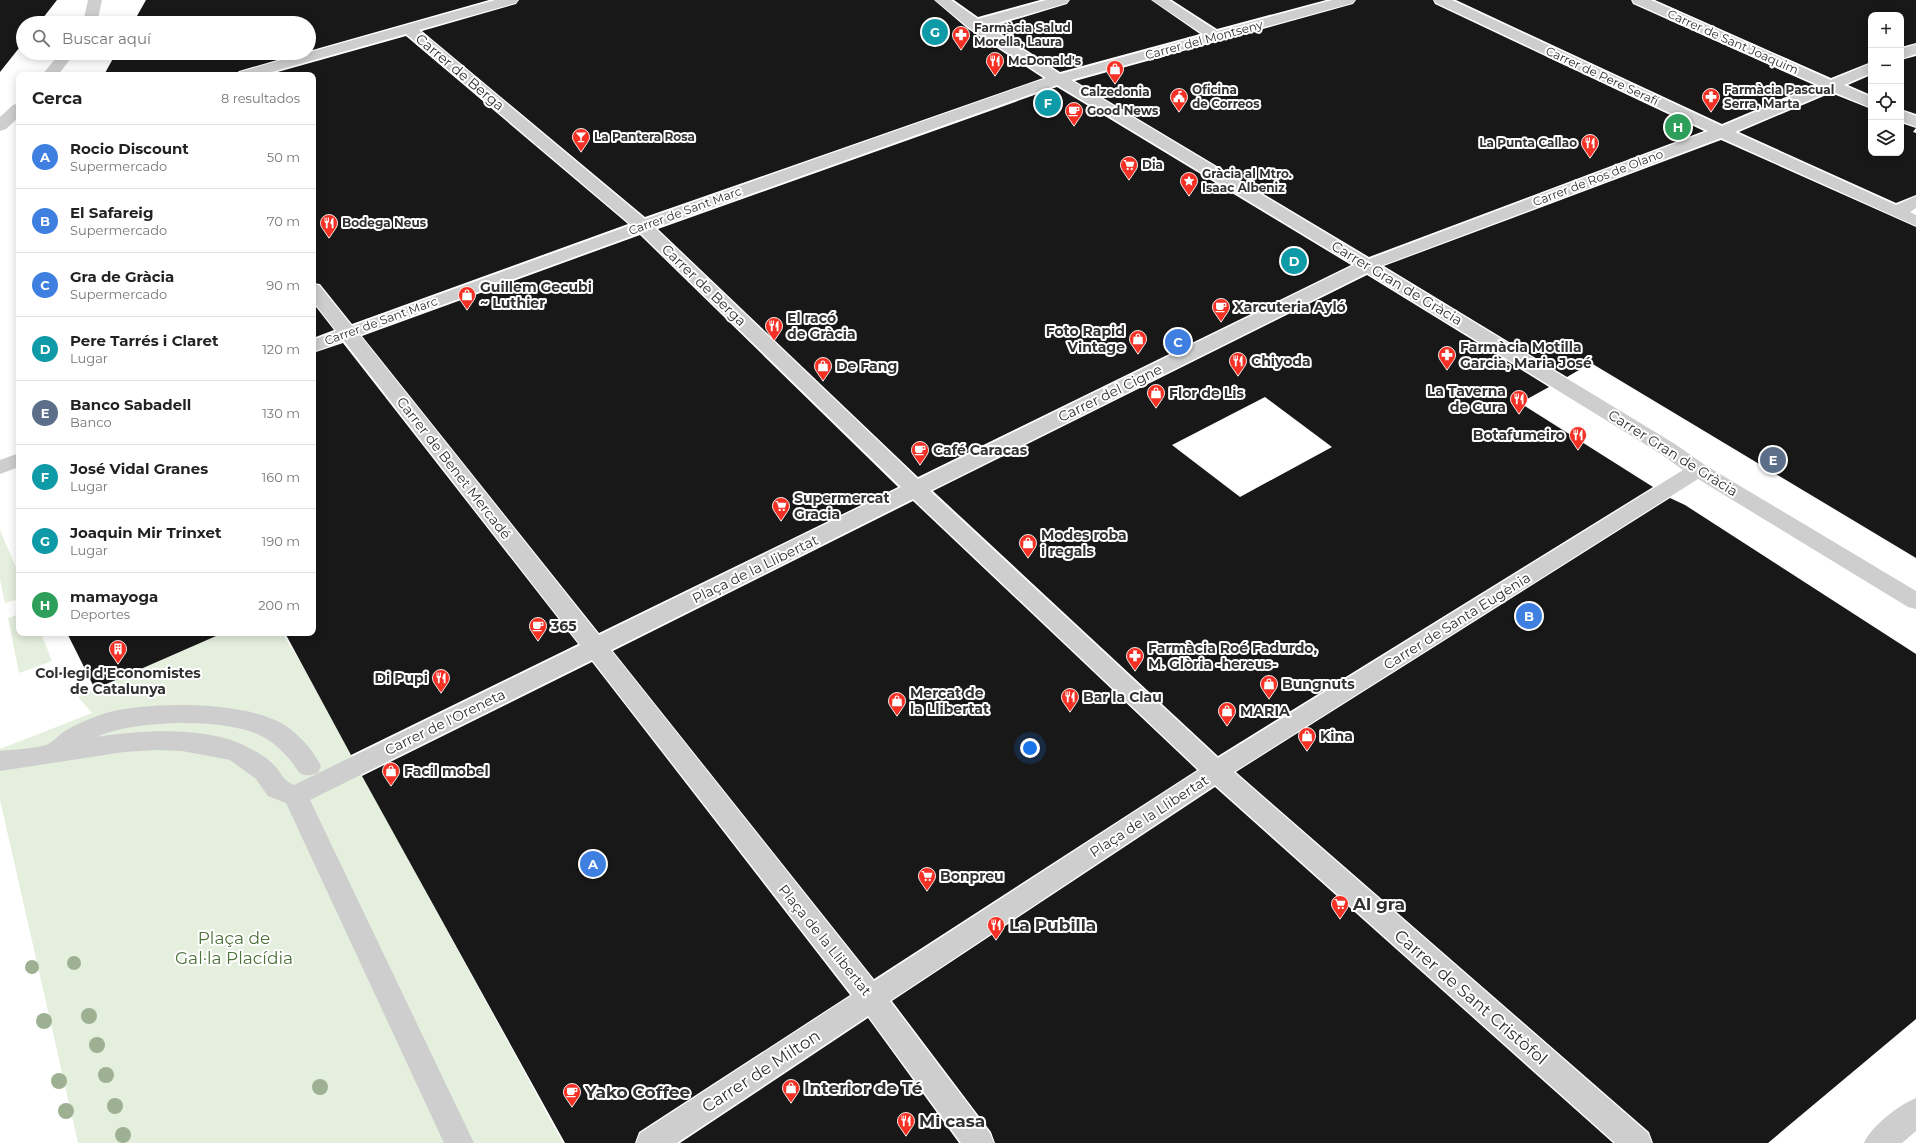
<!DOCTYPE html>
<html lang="es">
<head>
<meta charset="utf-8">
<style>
	body { margin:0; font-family:Montserrat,sans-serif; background:#f6f6f6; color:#222 }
	.controls { position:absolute; right:12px; top:12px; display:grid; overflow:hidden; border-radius:8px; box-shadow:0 2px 10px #0003 }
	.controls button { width:36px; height:36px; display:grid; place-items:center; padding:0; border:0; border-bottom:1px solid #e0e0e0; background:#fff; color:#222; font:20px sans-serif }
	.you { position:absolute; left:1030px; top:748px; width:14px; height:14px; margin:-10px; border:3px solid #fff; border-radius:50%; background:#1a73e8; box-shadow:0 0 0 6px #1a73e833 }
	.badge { display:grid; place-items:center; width:26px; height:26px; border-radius:50%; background:#f53125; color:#fff; font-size:13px; font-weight:700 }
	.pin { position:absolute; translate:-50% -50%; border:2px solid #fff; box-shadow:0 1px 4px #0006 }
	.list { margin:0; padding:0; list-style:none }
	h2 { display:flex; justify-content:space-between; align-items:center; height:52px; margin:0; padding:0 16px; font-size:17px }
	h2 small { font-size:13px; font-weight:400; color:#767676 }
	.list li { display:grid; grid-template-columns:26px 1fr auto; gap:12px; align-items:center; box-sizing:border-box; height:64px; padding:0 16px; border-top:1px solid #e0e0e0 }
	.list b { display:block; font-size:15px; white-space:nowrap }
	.list p { margin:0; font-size:13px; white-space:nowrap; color:#767676 }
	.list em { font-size:13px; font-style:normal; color:#767676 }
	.icon { flex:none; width:22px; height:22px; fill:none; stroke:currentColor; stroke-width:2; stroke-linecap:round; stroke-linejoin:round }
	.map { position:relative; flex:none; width:1916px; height:1143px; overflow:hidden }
	.search { position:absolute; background:#fff; box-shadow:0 2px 10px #0003; left:16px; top:16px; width:300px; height:44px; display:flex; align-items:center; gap:10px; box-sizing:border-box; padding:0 14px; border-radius:22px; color:#767676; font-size:15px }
	.panel { position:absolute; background:#fff; box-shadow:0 2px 10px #0003; left:16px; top:72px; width:300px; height:564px; border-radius:8px }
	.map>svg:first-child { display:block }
</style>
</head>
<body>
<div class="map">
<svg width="1916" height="1143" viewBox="0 0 1916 1143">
	<rect width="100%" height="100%" fill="#fff"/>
	<!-- green -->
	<g fill="#e5efde">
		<path d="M0 530 19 575V599L5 603 0 580Z"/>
		<path d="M19 614V633H41L52 661 19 673 8 618Z"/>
		<path d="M223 633H282L302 665 563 1143H78L0 800V749L92 713 78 697Z"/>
	</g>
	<!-- building -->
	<g fill="#181818" fill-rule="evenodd">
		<path d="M0 0H57L39 23H23V43L0 72Z"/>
		<path d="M146 0H489L309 51V23H133Z"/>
		<path d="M519 0H934L968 29 1043 78 645 217 422 31 516 4Z"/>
		<path d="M954 0H1040L978 17Z"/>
		<path d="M1070 0H1151L1200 34 1060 72 991 27 1067 4Z"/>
		<path d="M1172 0H1326L1217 29Z"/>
		<path d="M1356 0H1433L1435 4 1704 131 1369 257 1075 81 1353 4Z"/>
		<path d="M1456 0H1631L1633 4 1814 85 1722 124Z"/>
		<path d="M1655 0H1916V43L1901 47V15H1871V62L1831 78Z"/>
		<path d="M406 36 628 224 352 324 320 284 313 283V75H267Z"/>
		<path d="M116 53H301L239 71 234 75H104Z"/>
		<path d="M1916 56V114L1901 109V60Z"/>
		<path d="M1871 75V95L1848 85Z"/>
		<path d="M1057 87 1351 265 918 477 658 229Z"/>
		<path d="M1831 93 1871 109V153H1901V123L1916 128 1913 132 1916 133V195L1896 203 1739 132Z"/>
		<path d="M1721 140 1916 227V558L1591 363 1567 377 1384 266Z"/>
		<path d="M640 235 898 487 599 633 362 336Z"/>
		<path d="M1367 275 1549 387 1520 403 1653 487 1218 756 933 491ZM1265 397 1332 447 1240 497 1172 445Z"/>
		<path d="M313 303 334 330 313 338Z"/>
		<path d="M343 343 578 644 351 755 285 633H313V353Z"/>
		<path d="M1670 498 1685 505 1916 654V1019L1768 1143H1653L1649 1132 1236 772Z"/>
		<path d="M913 501 1197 770 874 979 613 651Z"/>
		<path d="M67 633H223L95 689Z"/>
		<path d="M592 662 850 995 639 1132 635 1143H565L362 776Z"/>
		<path d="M1215 787 1613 1143H995L991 1132 892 1001Z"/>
		<path d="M868 1018 959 1143H680Z"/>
	</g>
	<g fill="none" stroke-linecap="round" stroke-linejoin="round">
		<!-- minor -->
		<g fill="#cecece" fill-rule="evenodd">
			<path d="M88 0H102L97 23H83Z"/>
			<path d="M495 0H518L516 3 419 30 645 219 1046 78 969 28 935 0H951L978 19 1046 0H1069L1067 3 987 26 1060 74 1204 35 1152 0H1169L1217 31 1332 0H1355L1353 3 1071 80 1369 259 1708 131 1436 3 1434 0H1452L1722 126 1818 85 1634 3 1632 0H1651L1831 80 1871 63V73L1844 85 1871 97V108L1831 91 1735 132 1896 205 1916 196V208L1910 212 1916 215V226L1721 138 1381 266 1675 444 1705 465 1916 591V609L1908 607 1698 479 1234 772 1648 1133 1652 1143H1615L1215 785 890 1001 990 1133 994 1143H961L868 1016 677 1143H636L640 1133 852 995 592 660 310 800 474 1143H444L286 803 268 796 256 779 230 760 182 751 156 750 124 752 0 771V751C10 750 41 748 48 744 53 742 58 736 62 733 76 724 91 718 106 713 149 701 244 701 283 724 298 733 313 750 321 766L318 773C312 775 306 777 300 773 297 770 294 765 291 761 281 749 270 739 255 733 218 718 133 720 96 737 143 730 211 725 253 750 260 754 267 758 273 764 282 773 282 780 294 785L580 645 344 341 313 352V340L336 331 313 301V284L319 285 352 326 631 225 406 34 261 75H236L239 72ZM1057 85 1354 265 918 479 655 228ZM640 233 901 487 599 635 360 335ZM1367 273 1661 454 1683 470 1218 758 930 491ZM913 499 1199 770 874 981 611 650Z"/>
			<path d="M1916 44V54L1901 59V49Z"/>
			<path d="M60 53H75L58 75H42Z"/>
			<path d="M19 103V117L6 129 0 131V117L13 105Z"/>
			<path d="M1901 110 1916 116V127L1901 121Z"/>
			<path d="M19 453V467L0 474V460Z"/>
			<path d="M1916 1098V1131L1902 1143H1864C1871 1126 1899 1105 1916 1098Z"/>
		</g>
	</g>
	<!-- trees -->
	<g fill="#9db192">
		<circle cx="74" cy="963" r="7"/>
		<circle cx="32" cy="967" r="7"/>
		<circle cx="89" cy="1016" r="8"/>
		<circle cx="44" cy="1021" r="8"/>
		<circle cx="97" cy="1045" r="8"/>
		<circle cx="106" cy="1075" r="8"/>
		<circle cx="59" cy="1081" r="8"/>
		<circle cx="320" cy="1087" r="8"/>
		<circle cx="115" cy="1106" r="8"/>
		<circle cx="66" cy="1111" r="8"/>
		<circle cx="123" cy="1135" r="8"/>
	</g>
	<!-- icons -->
	<defs>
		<symbol id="pharmacy-pin" viewBox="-11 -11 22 30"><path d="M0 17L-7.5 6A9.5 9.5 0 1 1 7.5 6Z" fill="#f53125" stroke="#fff"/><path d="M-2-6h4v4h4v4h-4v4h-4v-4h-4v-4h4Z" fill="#fff"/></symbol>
		<symbol id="restaurant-pin" viewBox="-11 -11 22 30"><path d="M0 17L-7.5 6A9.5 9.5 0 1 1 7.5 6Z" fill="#f53125" stroke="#fff"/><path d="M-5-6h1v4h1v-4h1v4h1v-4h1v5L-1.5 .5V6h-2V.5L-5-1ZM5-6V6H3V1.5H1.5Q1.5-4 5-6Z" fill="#fff"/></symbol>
		<symbol id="shop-pin" viewBox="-11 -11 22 30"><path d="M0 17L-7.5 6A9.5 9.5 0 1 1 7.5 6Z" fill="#f53125" stroke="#fff"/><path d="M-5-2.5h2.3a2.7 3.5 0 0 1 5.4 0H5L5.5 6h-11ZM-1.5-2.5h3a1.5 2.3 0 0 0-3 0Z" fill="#fff"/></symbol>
		<symbol id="civic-pin" viewBox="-11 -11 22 30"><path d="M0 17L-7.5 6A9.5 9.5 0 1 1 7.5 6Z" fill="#f53125" stroke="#fff"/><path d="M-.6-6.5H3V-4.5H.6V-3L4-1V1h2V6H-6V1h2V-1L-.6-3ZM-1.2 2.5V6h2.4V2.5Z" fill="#fff"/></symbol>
		<symbol id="cafe-pin" viewBox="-11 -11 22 30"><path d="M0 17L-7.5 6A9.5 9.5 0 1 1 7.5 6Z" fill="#f53125" stroke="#fff"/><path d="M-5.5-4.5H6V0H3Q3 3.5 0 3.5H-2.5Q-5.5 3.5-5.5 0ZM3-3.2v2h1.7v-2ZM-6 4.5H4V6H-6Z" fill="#fff"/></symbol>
		<symbol id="bar-pin" viewBox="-11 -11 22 30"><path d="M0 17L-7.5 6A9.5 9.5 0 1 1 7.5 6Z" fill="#f53125" stroke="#fff"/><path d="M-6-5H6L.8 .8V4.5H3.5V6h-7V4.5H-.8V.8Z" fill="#fff"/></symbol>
		<symbol id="supermarket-pin" viewBox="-11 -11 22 30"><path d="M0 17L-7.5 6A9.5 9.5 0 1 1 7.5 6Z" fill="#f53125" stroke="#fff"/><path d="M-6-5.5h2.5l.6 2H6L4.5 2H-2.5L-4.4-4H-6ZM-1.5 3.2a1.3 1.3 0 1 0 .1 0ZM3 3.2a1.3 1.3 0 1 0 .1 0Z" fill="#fff"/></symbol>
		<symbol id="sight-pin" viewBox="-11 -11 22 30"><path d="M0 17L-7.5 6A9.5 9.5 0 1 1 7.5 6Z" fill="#f53125" stroke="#fff"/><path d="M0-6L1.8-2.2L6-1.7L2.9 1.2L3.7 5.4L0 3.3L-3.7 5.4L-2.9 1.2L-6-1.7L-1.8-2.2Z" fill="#fff"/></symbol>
		<symbol id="building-pin" viewBox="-11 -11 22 30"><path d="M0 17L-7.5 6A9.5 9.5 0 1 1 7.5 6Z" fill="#f53125" stroke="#fff"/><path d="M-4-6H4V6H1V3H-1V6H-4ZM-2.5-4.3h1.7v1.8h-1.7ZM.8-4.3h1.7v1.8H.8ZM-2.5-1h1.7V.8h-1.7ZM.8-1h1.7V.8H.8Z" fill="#fff"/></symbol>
	</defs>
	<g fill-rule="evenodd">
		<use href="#pharmacy-pin" x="951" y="25" width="20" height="27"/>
		<use href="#restaurant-pin" x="985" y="51" width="20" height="27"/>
		<use href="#shop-pin" x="1105" y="59" width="20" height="27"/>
		<use href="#civic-pin" x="1169" y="87" width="20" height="27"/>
		<use href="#pharmacy-pin" x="1701" y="87" width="20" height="27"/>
		<use href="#cafe-pin" x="1064" y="101" width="20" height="27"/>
		<use href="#bar-pin" x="571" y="127" width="20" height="27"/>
		<use href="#restaurant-pin" x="1580" y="133" width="20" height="27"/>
		<use href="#supermarket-pin" x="1119" y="155" width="20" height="27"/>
		<use href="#sight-pin" x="1179" y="171" width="20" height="27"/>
		<use href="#restaurant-pin" x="319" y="213" width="20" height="27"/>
		<use href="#shop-pin" x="457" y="285" width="20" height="27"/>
		<use href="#cafe-pin" x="1211" y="297" width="20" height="27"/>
		<use href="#restaurant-pin" x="764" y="316" width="20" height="27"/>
		<use href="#shop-pin" x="1128" y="329" width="20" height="27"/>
		<use href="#pharmacy-pin" x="1437" y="345" width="20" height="27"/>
		<use href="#restaurant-pin" x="1228" y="351" width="20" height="27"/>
		<use href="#shop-pin" x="813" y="356" width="20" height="27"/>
		<use href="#shop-pin" x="1146" y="383" width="20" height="27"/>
		<use href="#restaurant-pin" x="1509" y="389" width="20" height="27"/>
		<use href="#restaurant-pin" x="1568" y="425" width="20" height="27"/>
		<use href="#cafe-pin" x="910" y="440" width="20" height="27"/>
		<use href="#supermarket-pin" x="771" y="496" width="20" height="27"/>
		<use href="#shop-pin" x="1018" y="533" width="20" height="27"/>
		<use href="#cafe-pin" x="528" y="616" width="20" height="27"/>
		<use href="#building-pin" x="108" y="639" width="20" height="27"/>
		<use href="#pharmacy-pin" x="1125" y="646" width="20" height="27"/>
		<use href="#restaurant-pin" x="431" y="668" width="20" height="27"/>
		<use href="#shop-pin" x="1259" y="674" width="20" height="27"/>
		<use href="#restaurant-pin" x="1060" y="687" width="20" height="27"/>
		<use href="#shop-pin" x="887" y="691" width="20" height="27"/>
		<use href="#shop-pin" x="1217" y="701" width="20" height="27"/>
		<use href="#shop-pin" x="1297" y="726" width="20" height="27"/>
		<use href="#shop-pin" x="381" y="761" width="20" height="27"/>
		<use href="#supermarket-pin" x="917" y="866" width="20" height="27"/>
		<use href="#supermarket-pin" x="1330" y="894" width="20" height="27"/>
		<use href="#restaurant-pin" x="986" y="915" width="20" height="27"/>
		<use href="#shop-pin" x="781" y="1078" width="20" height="27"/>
		<use href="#cafe-pin" x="562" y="1082" width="20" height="27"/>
		<use href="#restaurant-pin" x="896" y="1111" width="20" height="27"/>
	</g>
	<g text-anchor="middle" stroke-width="4" stroke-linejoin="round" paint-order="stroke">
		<!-- far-poi labels -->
		<g font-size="12" font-weight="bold" fill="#313131" stroke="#fff" text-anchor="start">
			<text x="974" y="32">Farmàcia Salud<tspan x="974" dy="14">Morella, Laura</tspan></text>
			<text x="1008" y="65">McDonald's</text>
			<text x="1192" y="94">Oficina<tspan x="1192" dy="14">de Correos</tspan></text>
			<text x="1724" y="94">Farmàcia Pascual<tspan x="1724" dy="14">Serra, Marta</tspan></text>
			<text x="1115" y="96" text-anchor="middle">Calzedonia</text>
			<text x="1087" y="115">Good News</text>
			<text x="594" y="141">La Pantera Rosa</text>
			<text x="1577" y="147" text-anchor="end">La Punta Callao</text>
			<text x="1142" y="169">Dia</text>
			<text x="1202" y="178">Gràcia al Mtro.<tspan x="1202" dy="14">Isaac Albeniz</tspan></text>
			<text x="342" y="227">Bodega Neus</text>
		</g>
		<!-- far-street labels -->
		<g font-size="12" fill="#313131" stroke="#fff">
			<text transform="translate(1204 40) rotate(-15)" y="4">Carrer del Montseny</text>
			<text transform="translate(1733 42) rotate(24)" y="4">Carrer de Sant Joaquim</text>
			<text transform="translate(1602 76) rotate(25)" y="4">Carrer de Pere Serafí</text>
			<text transform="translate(1598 178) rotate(-21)" y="4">Carrer de Ros de Olano</text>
			<text transform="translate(685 211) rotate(-20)" y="4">Carrer de Sant Marc</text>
			<text transform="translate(381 321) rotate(-20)" y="4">Carrer de Sant Marc</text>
		</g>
		<!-- street labels -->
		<g font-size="14" fill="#313131" stroke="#fff">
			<text transform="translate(460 72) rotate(40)" y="5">Carrer de Berga</text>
			<text transform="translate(1397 283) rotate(31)" y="5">Carrer Gran de Gràcia</text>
			<text transform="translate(704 285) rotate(44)" y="5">Carrer de Berga</text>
			<text transform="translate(1110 393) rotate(-26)" y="5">Carrer del Cigne</text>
			<text transform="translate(1673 453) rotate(32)" y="5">Carrer Gran de Gràcia</text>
			<text transform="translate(454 468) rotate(52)" y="5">Carrer de Benet Mercadé</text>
			<text transform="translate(755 569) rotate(-26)" y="5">Plaça de la Llibertat</text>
			<text transform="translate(1457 621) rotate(-32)" y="5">Carrer de Santa Eugènia</text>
			<text transform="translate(445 722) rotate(-26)" y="5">Carrer de l'Oreneta</text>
			<text transform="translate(1149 816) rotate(-33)" y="5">Plaça de la Llibertat</text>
			<text transform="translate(825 940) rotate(51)" y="5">Plaça de la Llibertat</text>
		</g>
		<!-- poi labels -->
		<g font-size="14" font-weight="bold" fill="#313131" stroke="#fff" text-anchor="start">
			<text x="480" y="292">Guillem Gecubi<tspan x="480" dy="16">~ Luthier</tspan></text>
			<text x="1234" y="312">Xarcuteria Ayló</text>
			<text x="787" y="323">El racó<tspan x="787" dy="16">de Gràcia</tspan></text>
			<text x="1125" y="336" text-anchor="end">Foto Rapid<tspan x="1125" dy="16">Vintage</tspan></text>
			<text x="1460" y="352">Farmàcia Motilla<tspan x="1460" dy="16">Garcia, Maria José</tspan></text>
			<text x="1251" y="366">Chiyoda</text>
			<text x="836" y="371">De Fang</text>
			<text x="1506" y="396" text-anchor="end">La Taverna<tspan x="1506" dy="16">de Cura</tspan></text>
			<text x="1169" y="398">Flor de Lis</text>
			<text x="1565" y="440" text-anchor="end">Botafumeiro</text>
			<text x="933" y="455">Café Caracas</text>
			<text x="794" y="503">Supermercat<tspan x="794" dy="16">Gracia</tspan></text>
			<text x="1041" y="540">Modes roba<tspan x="1041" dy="16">i regals</tspan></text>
			<text x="551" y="631">365</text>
			<text x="1148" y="653">Farmàcia Roé Fadurdo,<tspan x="1148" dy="16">M. Glòria -hereus-</tspan></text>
			<text x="118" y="678" text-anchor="middle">Col·legi d'Economistes<tspan x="118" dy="16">de Catalunya</tspan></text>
			<text x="428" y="683" text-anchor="end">Di Pupi</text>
			<text x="1282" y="689">Bungnuts</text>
			<text x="910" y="698">Mercat de<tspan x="910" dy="16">la Llibertat</tspan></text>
			<text x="1083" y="702">Bar la Clau</text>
			<text x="1240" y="716">MARIA</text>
			<text x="1320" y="741">Kina</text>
			<text x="404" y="776">Facil mobel</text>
			<text x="940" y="881">Bonpreu</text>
		</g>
		<!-- near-poi labels -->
		<g font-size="17" font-weight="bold" fill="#313131" stroke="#fff" text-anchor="start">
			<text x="1353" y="910">Al gra</text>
			<text x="1009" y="931">La Pubilla</text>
			<text x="804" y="1094">Interior de Té</text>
			<text x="585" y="1098">Yako Coffee</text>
			<text x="919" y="1127">Mi casa</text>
		</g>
		<!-- near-park labels -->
		<g font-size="17" fill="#4c7139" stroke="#fff">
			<text x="234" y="944">Plaça de<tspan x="234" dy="20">Gal·la Placídia</tspan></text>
		</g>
		<!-- near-street labels -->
		<g font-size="17" fill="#313131" stroke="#fff">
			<text transform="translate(1471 997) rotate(41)" y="6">Carrer de Sant Cristòfol</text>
			<text transform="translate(761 1071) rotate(-33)" y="6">Carrer de Milton</text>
		</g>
	</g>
</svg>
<div class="controls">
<button>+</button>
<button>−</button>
<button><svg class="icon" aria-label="locate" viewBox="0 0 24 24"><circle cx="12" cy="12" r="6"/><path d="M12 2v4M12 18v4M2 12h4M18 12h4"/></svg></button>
<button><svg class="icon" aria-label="layers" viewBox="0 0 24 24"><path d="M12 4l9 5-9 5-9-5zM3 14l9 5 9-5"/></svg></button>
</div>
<div class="you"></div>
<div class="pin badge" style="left:593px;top:864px;background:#3f7fe0">A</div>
<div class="pin badge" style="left:1529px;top:616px;background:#3f7fe0">B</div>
<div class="pin badge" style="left:1178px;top:342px;background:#3f7fe0">C</div>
<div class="pin badge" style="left:1294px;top:261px;background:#0f9aa8">D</div>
<div class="pin badge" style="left:1773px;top:460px;background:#5c6f8a">E</div>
<div class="pin badge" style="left:1048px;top:103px;background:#0f9aa8">F</div>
<div class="pin badge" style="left:935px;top:32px;background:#0f9aa8">G</div>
<div class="pin badge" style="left:1678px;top:127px;background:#2e9e5b">H</div>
<div class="search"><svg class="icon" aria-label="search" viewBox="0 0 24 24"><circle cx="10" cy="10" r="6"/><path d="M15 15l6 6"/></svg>Buscar aquí</div>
<section class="panel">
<h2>Cerca<small>8 resultados</small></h2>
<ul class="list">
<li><span class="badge" style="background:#3f7fe0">A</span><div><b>Rocio Discount</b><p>Supermercado</p></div><em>50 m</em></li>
<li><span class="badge" style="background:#3f7fe0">B</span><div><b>El Safareig</b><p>Supermercado</p></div><em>70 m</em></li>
<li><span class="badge" style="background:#3f7fe0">C</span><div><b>Gra de Gràcia</b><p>Supermercado</p></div><em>90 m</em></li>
<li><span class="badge" style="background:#0f9aa8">D</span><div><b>Pere Tarrés i Claret</b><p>Lugar</p></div><em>120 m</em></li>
<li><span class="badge" style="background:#5c6f8a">E</span><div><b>Banco Sabadell</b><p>Banco</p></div><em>130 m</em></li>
<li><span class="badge" style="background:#0f9aa8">F</span><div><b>José Vidal Granes</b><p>Lugar</p></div><em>160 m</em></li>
<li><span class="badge" style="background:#0f9aa8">G</span><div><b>Joaquin Mir Trinxet</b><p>Lugar</p></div><em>190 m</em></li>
<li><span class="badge" style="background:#2e9e5b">H</span><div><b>mamayoga</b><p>Deportes</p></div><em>200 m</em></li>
</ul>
</section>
</div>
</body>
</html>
